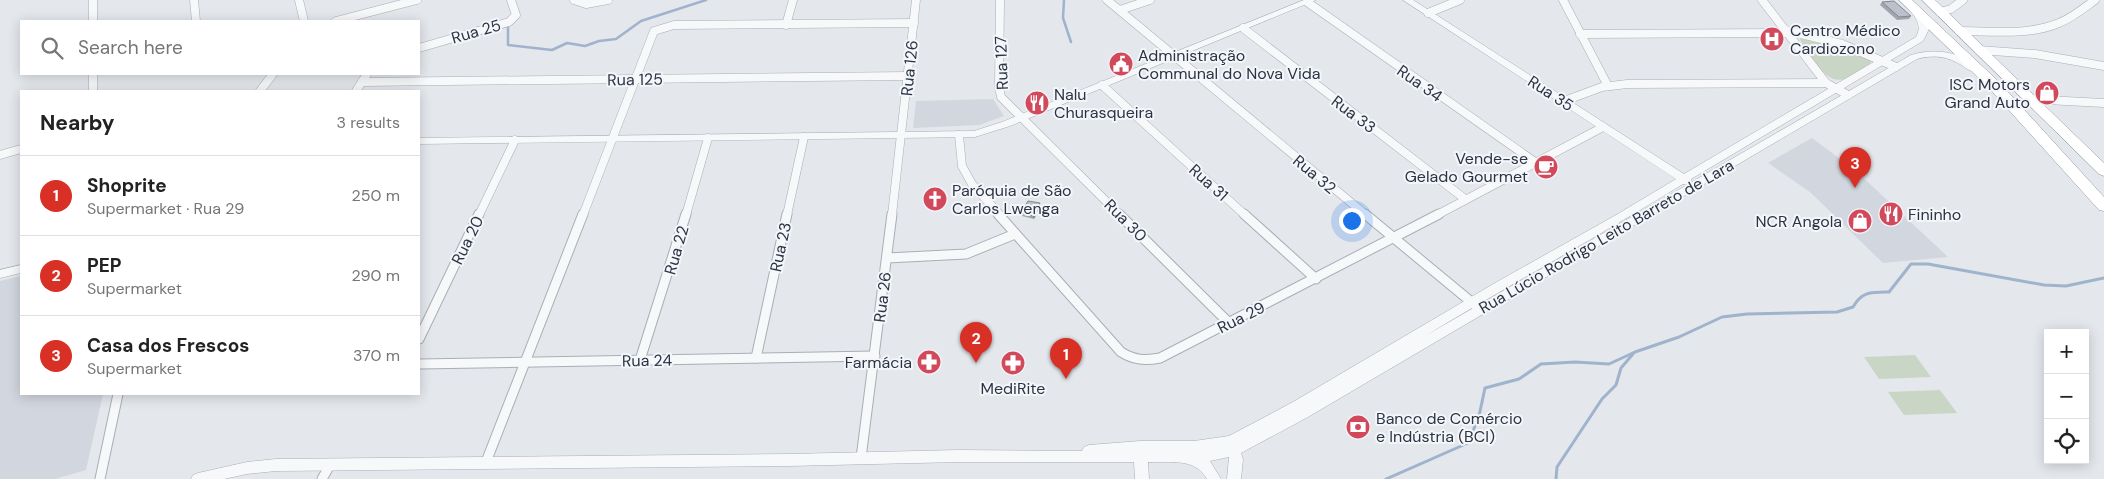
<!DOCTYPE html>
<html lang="en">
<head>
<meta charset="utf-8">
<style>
	body { margin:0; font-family:"DM Sans",sans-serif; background:#f6f6f6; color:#222 }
	.controls { position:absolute; right:15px; bottom:15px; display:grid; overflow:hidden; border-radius:0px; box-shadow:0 2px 12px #0003 }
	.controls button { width:45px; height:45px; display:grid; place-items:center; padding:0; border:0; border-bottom:1px solid #e0e0e0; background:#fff; color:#222; font:25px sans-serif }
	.you { position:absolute; left:1351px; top:220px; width:18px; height:18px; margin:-12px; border:4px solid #fff; border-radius:50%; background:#1a73e8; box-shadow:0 0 0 8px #1a73e833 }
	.badge { display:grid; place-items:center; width:32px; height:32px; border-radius:50%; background:#d93025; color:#fff; font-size:16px; font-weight:700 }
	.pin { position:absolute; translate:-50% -41px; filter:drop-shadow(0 1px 2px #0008) }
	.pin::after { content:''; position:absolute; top:26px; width:18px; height:15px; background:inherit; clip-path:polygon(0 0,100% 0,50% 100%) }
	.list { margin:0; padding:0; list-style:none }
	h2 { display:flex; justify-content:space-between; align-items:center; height:65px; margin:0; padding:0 20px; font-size:21px }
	h2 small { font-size:16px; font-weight:400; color:#767676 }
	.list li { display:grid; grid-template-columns:32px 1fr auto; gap:15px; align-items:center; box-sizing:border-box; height:80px; padding:0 20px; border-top:1px solid #e0e0e0 }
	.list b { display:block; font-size:19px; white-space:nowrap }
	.list p { margin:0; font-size:16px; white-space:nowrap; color:#767676 }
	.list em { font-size:16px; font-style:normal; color:#767676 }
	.icon { flex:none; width:28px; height:28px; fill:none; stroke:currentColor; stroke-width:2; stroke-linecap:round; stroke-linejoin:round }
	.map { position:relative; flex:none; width:2104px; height:479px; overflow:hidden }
	.search { position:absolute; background:#fff; box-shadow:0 2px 12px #0003; left:20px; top:20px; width:400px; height:55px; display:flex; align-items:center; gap:12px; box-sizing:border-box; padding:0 18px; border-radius:0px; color:#767676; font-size:19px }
	.panel { position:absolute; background:#fff; box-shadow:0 2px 12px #0003; left:20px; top:90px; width:400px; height:305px; border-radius:0px }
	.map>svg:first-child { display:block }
</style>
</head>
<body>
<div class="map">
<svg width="2104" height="479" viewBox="0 0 2104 479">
	<rect width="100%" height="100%" fill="#e4e7ec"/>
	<!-- built -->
	<g fill="#d2d6de">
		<path d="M993 99 1004 116 979 125 913 128 916 101Z"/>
		<path d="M1812 138 1856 171 1948 257 1883 263 1810 192 1768 163Z"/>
		<path d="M21 276V394H103L86 470 55 479H0V281Z"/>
	</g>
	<!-- green -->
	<g fill="#c9d6c5">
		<path d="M1802 37 1823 39 1870 60 1871 63C1863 68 1855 75 1847 78 1826 88 1811 55 1801 42L1800 39Z"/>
		<path d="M1915 355 1931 377 1879 379 1864 357Z"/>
		<path d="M1940 390 1957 413 1904 415 1888 392Z"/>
	</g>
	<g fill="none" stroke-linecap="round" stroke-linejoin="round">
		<!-- stream-far1 -->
		<g stroke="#9fb4cc" stroke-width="2.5">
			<path d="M1064 0 1063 18 1071 42"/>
			<path d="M508 27V45L552 50 567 43 585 46 599 41 616 39 641 21 706 0"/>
		</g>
		<!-- stream -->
		<g stroke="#9fb4cc" stroke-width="3">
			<path d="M1386 479 1468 443 1479 416 1485 388 1519 379 1541 364 1575 362 1609 364 1635 352 1679 337 1722 317 1747 314 1837 312 1853 307C1862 291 1872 292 1889 292L1911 264H1928L2044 285 2066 286 2104 278"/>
			<path d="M1556 479 1557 467 1602 399 1616 385 1621 368 1633 354"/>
		</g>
		<defs>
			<g id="minor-far1">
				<path d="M93 0V21"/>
				<path d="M194 0 196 21"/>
				<path d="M299 0 304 21"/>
				<path d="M574 0 586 4 608 0"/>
				<path d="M1000 0 999 87 1001 97 1120 215"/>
				<path d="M1107 0 1366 215"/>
				<path d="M1563 0 1608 86"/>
				<path d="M1762 0 1826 83 1848 95"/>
				<path d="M1307 2 1535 162"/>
				<path d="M1120 10 1150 0"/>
				<path d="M1940 12 1951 9 1963 0"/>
				<path d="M1428 13 1460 0"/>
				<path d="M336 21 417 0"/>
				<path d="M786 25 793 0"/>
				<path d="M1243 28 1465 199"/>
				<path d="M1785 30 1842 44 1896 67"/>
				<path d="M1959 31C1992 31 2028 36 2059 23 2072 18 2084 8 2095 0"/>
				<path d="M1580 34 1788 33"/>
				<path d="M419 48 509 22 516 15 511 0"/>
				<path d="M1979 50 2035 54 2104 66"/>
				<path d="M93 74V91"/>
				<path d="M362 82 908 76"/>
				<path d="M1102 85 1245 215"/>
				<path d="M260 91 273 74"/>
				<path d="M356 91 367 74"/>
				<path d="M2028 99 2104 103"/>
				<path d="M1564 101 1602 87 1627 84 1826 83"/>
				<path d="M959 135 962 166 972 184 1000 215"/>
				<path d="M0 155 21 149"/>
				<path d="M479 215 515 140"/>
				<path d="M583 215 654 31 674 25 914 23"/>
				<path d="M686 215 708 138"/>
				<path d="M787 215 804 137"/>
				<path d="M892 215 916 0"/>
				<path d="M1437 215 1603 127"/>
			</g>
			<g id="minor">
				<path d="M998 214 1121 352C1134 360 1145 361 1160 358L1439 214"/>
				<path d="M1119 214 1229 323"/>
				<path d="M1244 214 1316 279"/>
				<path d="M1365 214 1481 310"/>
				<path d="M887 258 966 254 1015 234"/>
				<path d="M419 339 479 214"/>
				<path d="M756 358 787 214"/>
				<path d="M640 360 686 214"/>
				<path d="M419 364 875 356"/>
				<path d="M861 458 892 214"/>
				<path d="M486 462 583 214"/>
				<path d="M100 479 118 394"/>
				<path d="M322 479 330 465"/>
			</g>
			<g id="tertiary">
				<path d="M1304 0H1316L1010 126 975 137 419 144V138L974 131 1002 122Z"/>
				<path d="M1403 0H1413L1684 174 1916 37C1925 22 1909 11 1901 0H1910L1925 18 1929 29 1923 41 1691 179 1692 182 1911 55C1933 48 1962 51 1979 69L1977 71C1969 73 1963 65 1956 62 1944 56 1931 55 1917 59L1308 417 1241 453 1243 459 1241 479H1227L1229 457 1210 461 1221 479H1207C1195 457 1169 463 1148 462L1149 479H1135L1134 462H959L789 466 276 471 247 474 224 479H191L193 475 198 473 247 462 276 459 789 454 959 450 1082 451 1084 447 1089 445 1140 441H1194L1229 436 1293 402 1495 283 1616 215 1676 179ZM1683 184 1687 185 1425 336C1511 284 1599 236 1683 184Z"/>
				<path d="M21 265V273L0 278V270Z"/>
			</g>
			<g id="trunk">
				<path d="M1899 0H1912L1998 81 2104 197V211L2099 210 1988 87Z"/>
				<path d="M1922 0H1935L2104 163V176L2099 174Z"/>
			</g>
		</defs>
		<!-- minor-far1 casing -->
		<use href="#minor-far1" stroke="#a9aeb7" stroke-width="9"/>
		<!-- minor casing -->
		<use href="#minor" stroke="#a9aeb7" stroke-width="11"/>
		<!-- tertiary casing -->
		<use href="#tertiary" stroke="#a9aeb7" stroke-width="1"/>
		<!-- trunk casing -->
		<use href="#trunk" stroke="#8b94a3" stroke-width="1"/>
		<!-- minor-far1 -->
		<use href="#minor-far1" stroke="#f7f8fa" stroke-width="8"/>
		<!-- minor -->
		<use href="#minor" stroke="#f7f8fa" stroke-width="9"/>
		<!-- tertiary -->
		<use href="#tertiary" fill="#f7f8fa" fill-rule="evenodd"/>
		<!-- trunk -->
		<use href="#trunk" fill="#fff" fill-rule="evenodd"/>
	</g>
	<!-- wall -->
	<g fill="#a1a5ae">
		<path d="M1882 2 1911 16 1909 19 1897 20 1880 5Z"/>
		<path d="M1040 207 1034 219 1022 216 1021 213Z"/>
	</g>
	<!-- shaded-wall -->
	<path fill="#83868d" d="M1040 203V207L1034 219 1033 216Z"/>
	<!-- building -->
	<g fill="#bbc0ca" stroke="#83868d">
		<path d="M1894 1 1911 16 1899 17 1882 2Z"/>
		<path d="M1028 201 1040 203 1033 216 1021 213Z"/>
	</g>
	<!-- icons -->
	<defs>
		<symbol id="hospital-disc" viewBox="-11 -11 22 22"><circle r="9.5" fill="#d1495b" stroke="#f4f6f9"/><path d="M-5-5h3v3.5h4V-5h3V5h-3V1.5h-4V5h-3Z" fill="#fff"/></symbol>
		<symbol id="civic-disc" viewBox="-11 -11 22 22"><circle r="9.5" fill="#d1495b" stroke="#f4f6f9"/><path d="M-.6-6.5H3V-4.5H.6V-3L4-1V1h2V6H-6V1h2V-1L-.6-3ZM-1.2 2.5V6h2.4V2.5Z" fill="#fff"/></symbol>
		<symbol id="shop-disc" viewBox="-11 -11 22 22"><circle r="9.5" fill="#d1495b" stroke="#f4f6f9"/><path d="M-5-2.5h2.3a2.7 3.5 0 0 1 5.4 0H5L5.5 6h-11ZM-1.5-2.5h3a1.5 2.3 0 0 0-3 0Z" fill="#fff"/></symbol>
		<symbol id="restaurant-disc" viewBox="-11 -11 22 22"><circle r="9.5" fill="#d1495b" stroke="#f4f6f9"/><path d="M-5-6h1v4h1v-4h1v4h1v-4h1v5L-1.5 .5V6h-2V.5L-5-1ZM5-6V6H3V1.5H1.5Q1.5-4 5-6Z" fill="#fff"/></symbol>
		<symbol id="cafe-disc" viewBox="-11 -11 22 22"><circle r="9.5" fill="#d1495b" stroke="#f4f6f9"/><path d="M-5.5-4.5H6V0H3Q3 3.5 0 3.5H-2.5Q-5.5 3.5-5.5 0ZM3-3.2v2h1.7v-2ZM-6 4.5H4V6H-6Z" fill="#fff"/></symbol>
		<symbol id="church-disc" viewBox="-11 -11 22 22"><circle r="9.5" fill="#d1495b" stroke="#f4f6f9"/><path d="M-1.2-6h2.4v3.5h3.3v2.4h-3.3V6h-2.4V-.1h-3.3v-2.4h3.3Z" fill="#fff"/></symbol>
		<symbol id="pharmacy-disc" viewBox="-11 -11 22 22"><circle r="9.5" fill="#d1495b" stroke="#f4f6f9"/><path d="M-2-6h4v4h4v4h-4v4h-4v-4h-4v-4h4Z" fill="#fff"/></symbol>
		<symbol id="bank-disc" viewBox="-11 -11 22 22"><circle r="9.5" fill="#d1495b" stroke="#f4f6f9"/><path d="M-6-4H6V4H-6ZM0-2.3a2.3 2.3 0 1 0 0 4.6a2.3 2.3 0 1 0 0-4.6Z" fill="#fff"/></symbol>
	</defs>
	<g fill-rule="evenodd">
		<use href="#hospital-disc" x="1758" y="25" width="28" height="28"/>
		<use href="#civic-disc" x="1107" y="50" width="28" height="28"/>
		<use href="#shop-disc" x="2033" y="79" width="28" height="28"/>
		<use href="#restaurant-disc" x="1023" y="89" width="28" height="28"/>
		<use href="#cafe-disc" x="1532" y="153" width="28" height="28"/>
		<use href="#church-disc" x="921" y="185" width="28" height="28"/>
		<use href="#restaurant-disc" x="1877" y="200" width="28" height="28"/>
		<use href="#shop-disc" x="1846" y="207" width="28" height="28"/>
		<use href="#pharmacy-disc" x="915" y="348" width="28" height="28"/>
		<use href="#pharmacy-disc" x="999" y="349" width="28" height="28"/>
		<use href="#bank-disc" x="1344" y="413" width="28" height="28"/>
	</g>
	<g text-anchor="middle" stroke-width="4" stroke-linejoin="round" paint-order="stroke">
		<!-- poi labels -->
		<g font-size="16" fill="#2b3445" stroke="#f4f6f9" text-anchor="start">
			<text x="1790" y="36">Centro Médico<tspan x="1790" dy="18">Cardiozono</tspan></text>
			<text x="1138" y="61">Administração<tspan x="1138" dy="18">Communal do Nova Vida</tspan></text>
			<text x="2030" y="90" text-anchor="end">ISC Motors<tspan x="2030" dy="18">Grand Auto</tspan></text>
			<text x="1054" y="100">Nalu<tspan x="1054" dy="18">Churasqueira</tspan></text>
			<text x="1528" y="164" text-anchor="end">Vende-se<tspan x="1528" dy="18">Gelado Gourmet</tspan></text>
			<text x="952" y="196">Paróquia de São<tspan x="952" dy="18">Carlos Lwenga</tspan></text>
			<text x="1908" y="220">Fininho</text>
			<text x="1842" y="227" text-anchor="end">NCR Angola</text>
			<text x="912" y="368" text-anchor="end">Farmácia</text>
			<text x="1013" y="394" text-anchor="middle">MediRite</text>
			<text x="1376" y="424">Banco de Comércio<tspan x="1376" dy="18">e Indústria (BCI)</tspan></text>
		</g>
		<!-- street labels -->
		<g font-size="16" fill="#2b3445" stroke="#f4f6f9">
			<text transform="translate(476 31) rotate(-16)" y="6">Rua 25</text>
			<text transform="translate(1001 63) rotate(-92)" y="6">Rua 127</text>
			<text transform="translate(909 68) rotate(-84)" y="6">Rua 126</text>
			<text transform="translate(635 79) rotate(-1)" y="6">Rua 125</text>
			<text transform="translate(1420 83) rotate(35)" y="6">Rua 34</text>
			<text transform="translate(1551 93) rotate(33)" y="6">Rua 35</text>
			<text transform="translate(1354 114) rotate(37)" y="6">Rua 33</text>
			<text transform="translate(1315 174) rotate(40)" y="6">Rua 32</text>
			<text transform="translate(1209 182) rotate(42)" y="6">Rua 31</text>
			<text transform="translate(1126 220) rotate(45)" y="6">Rua 30</text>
			<text transform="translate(1606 236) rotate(-30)" y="6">Rua Lúcio Rodrigo Leito Barreto de Lara</text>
			<text transform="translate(467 240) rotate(-64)" y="6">Rua 20</text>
			<text transform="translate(780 247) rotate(-78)" y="6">Rua 23</text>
			<text transform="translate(676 250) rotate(-74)" y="6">Rua 22</text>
			<text transform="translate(882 297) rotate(-83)" y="6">Rua 26</text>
			<text transform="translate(1241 317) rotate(-27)" y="6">Rua 29</text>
			<text transform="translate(647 360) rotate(-1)" y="6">Rua 24</text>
		</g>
	</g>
</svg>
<div class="controls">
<button>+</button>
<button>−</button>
<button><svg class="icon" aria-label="locate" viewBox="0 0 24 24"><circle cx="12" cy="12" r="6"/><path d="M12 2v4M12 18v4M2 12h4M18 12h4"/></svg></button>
</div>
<div class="you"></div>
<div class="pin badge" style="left:1066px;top:379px">1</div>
<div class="pin badge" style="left:976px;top:363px">2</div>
<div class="pin badge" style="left:1855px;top:188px">3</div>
<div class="search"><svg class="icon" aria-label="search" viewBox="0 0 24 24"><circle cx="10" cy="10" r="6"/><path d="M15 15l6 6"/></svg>Search here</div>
<section class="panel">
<h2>Nearby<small>3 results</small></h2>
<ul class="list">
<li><span class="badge">1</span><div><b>Shoprite</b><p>Supermarket · Rua 29</p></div><em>250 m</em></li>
<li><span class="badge">2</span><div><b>PEP</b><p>Supermarket</p></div><em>290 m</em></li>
<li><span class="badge">3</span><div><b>Casa dos Frescos</b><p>Supermarket</p></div><em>370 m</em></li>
</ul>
</section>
</div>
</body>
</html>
